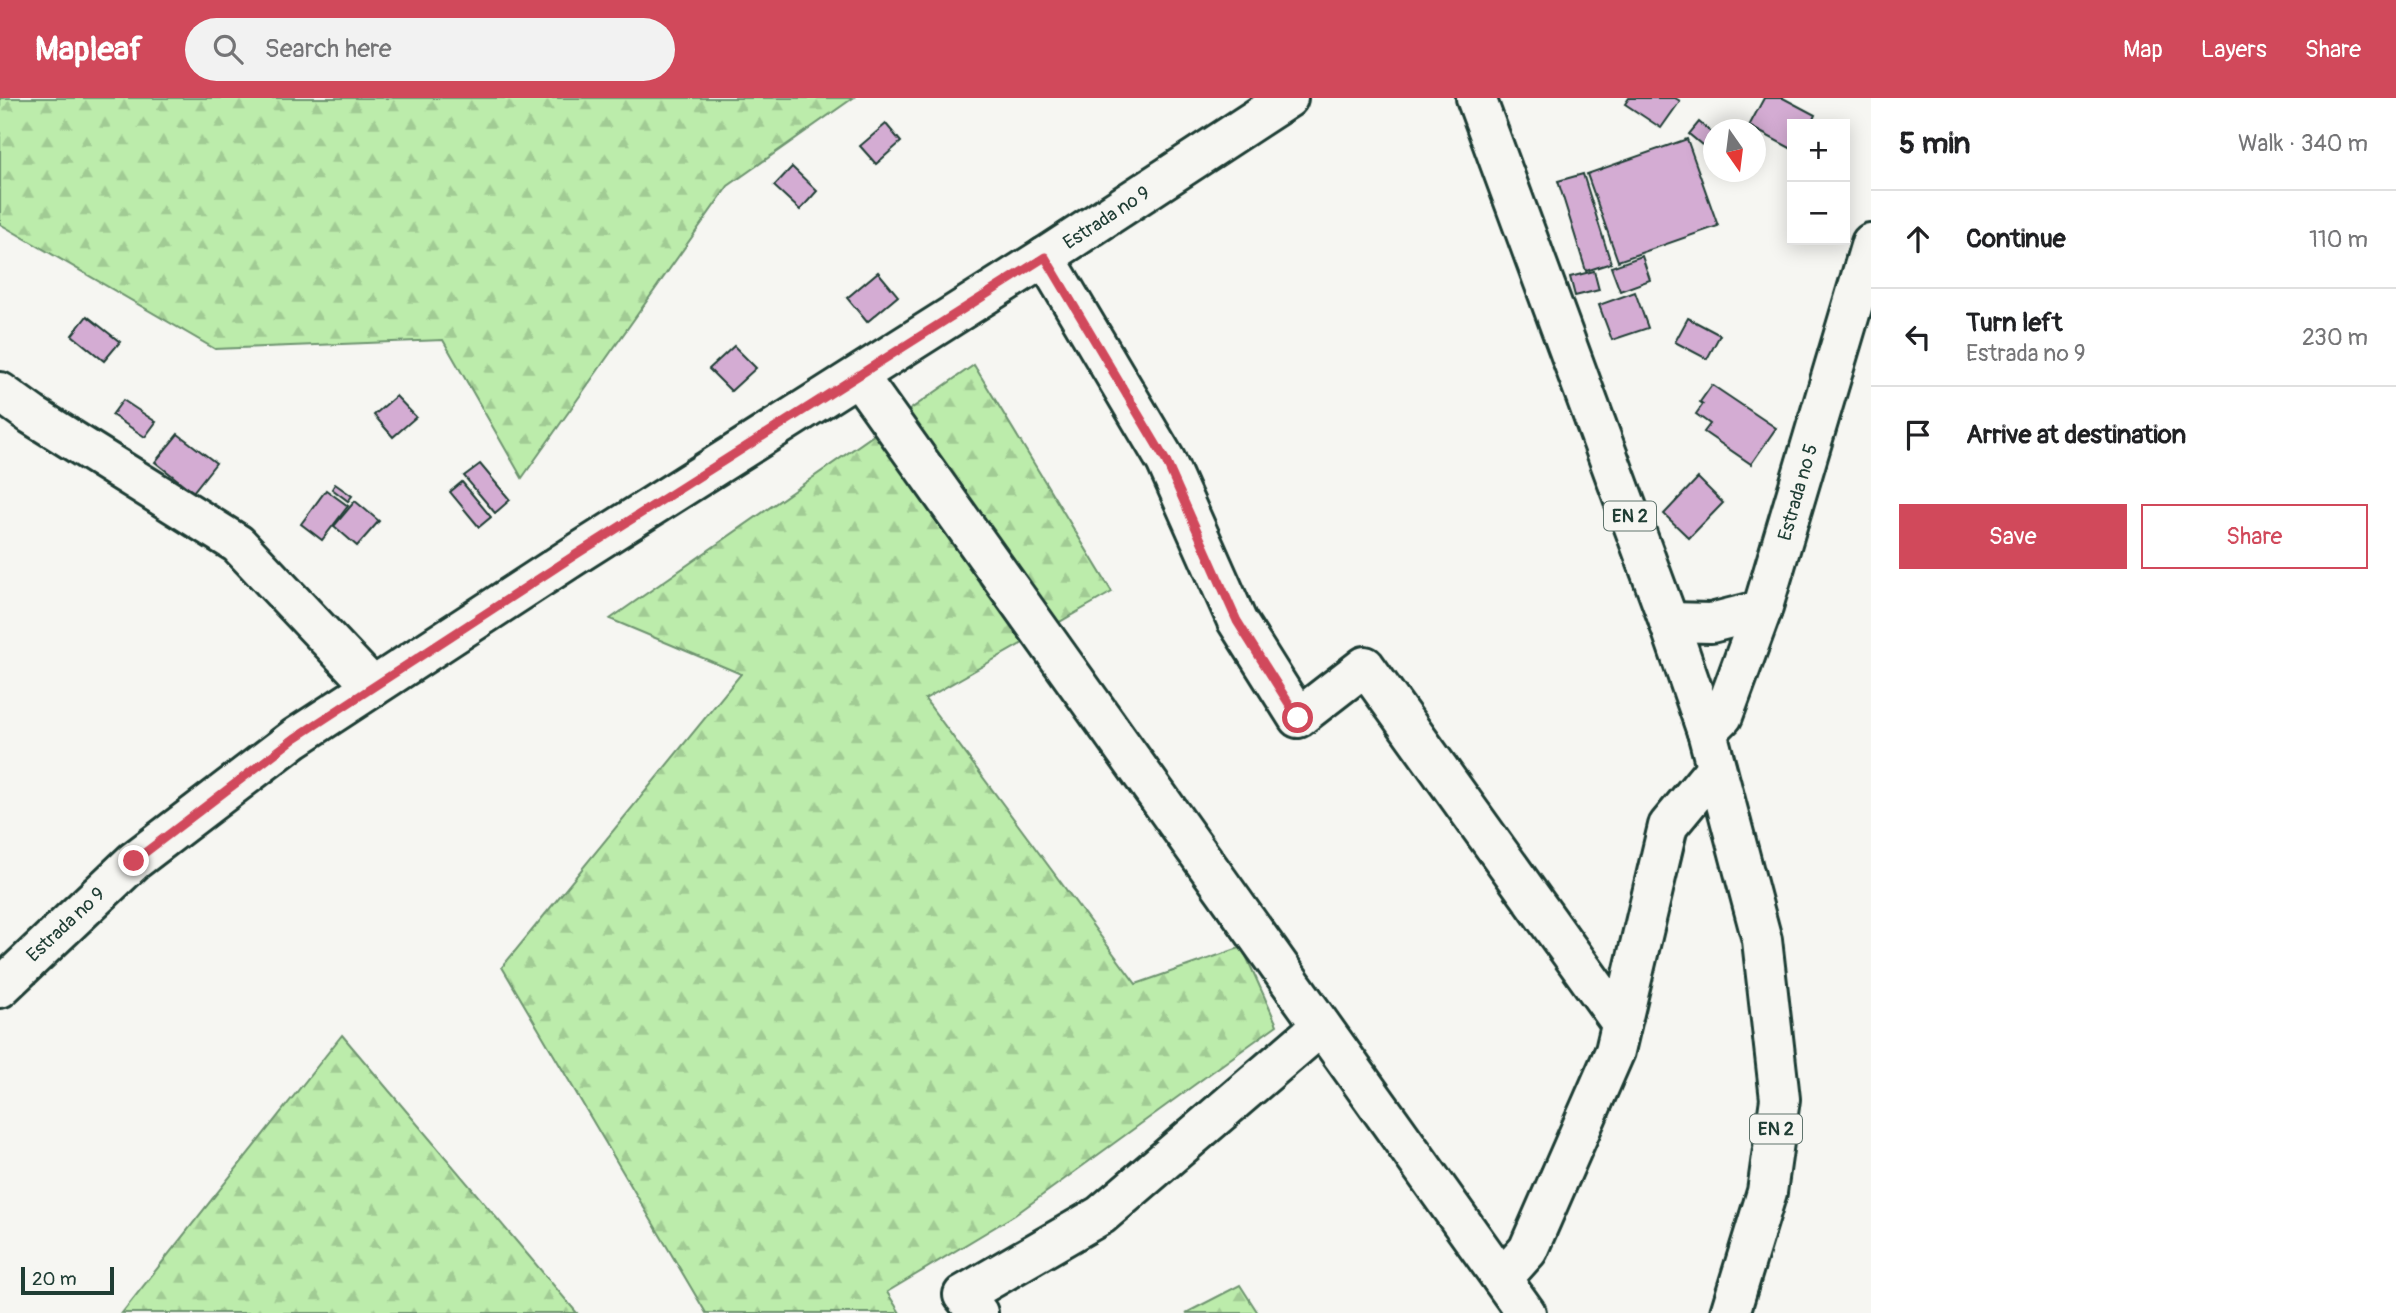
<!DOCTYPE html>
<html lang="en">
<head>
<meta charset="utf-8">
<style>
	body { margin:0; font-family:Pangolin,sans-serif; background:#f2f2f2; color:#202124 }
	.controls { position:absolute; right:21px; top:21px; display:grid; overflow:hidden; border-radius:0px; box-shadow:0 4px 18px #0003 }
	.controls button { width:63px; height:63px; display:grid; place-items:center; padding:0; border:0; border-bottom:2px solid #e0e0e0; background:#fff; color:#202124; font:35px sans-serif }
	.compass { position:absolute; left:1703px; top:21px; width:63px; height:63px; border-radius:50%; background:#fff; box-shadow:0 4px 18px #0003; rotate:166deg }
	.scale { position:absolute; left:21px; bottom:18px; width:93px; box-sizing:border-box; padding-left:7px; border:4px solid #1f3d34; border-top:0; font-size:19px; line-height:24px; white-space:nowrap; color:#1f3d34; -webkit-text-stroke:5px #f6f6f2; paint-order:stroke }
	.stop { position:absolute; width:21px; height:21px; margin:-16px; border:5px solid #d1495b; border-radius:50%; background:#fff }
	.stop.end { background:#d1495b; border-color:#fff; box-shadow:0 2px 7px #0008 }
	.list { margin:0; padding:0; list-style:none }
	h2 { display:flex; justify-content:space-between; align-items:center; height:91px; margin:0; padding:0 28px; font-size:30px }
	h2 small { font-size:23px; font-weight:400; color:#757577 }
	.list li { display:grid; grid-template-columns:46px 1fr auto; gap:21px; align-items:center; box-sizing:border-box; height:98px; padding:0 28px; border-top:2px solid #e0e0e0 }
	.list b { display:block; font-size:26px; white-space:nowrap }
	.list p { margin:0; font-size:23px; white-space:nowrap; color:#757577 }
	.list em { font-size:23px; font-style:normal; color:#757577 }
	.actions { display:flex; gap:14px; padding:21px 28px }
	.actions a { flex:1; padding:16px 0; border:2px solid #d1495b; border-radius:0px; text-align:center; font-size:24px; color:#d1495b }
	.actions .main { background:#d1495b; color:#fff }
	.icon { flex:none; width:38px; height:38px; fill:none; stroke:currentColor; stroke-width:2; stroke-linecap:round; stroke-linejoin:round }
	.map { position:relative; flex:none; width:1871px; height:1215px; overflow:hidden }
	header { display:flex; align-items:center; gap:42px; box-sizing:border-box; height:98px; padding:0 35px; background:#d1495b; color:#fff }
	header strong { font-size:33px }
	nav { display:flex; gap:38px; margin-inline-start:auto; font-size:24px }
	.search { width:490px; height:63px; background:#f2f2f2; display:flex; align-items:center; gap:18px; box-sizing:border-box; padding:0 24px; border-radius:38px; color:#757577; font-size:26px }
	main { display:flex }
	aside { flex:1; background:#fff }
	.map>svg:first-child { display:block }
</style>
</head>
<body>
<header>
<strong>Mapleaf</strong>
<div class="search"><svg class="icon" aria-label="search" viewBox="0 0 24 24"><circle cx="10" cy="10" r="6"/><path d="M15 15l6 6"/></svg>Search here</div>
<nav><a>Map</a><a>Layers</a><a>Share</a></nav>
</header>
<main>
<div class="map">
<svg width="1871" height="1215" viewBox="0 0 1871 1215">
	<defs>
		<pattern id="forest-firs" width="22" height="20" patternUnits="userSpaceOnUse" patternTransform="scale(1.75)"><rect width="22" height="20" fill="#bcecab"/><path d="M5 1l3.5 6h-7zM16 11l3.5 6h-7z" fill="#a1cb94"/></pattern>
	</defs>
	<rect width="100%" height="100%" fill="#f6f6f2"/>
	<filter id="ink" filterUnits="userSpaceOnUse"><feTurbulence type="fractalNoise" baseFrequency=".0143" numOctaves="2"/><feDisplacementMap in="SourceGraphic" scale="14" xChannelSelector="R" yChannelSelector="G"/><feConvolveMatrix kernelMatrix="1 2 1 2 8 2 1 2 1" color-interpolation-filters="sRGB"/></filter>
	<g filter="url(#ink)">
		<!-- forest -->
		<g fill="url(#forest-firs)" stroke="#6e9470" stroke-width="2">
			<path d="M0 0H853L728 88 522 380 443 242 215 251 0 126Z"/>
			<path d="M974 267 1112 494 925 601 1136 886 1242 849 1277 927 1015 1117 887 1194 900 1215H706L502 869 741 576 610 521Z"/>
			<path d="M342 937 577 1215H122Z"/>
			<path d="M1240 1187 1258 1215H1186Z"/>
		</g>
		<!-- building -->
		<g fill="#d4acd3" stroke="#1f3d34" stroke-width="2">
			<path d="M1629 0H1675L1680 3 1661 30 1625 6Z"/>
			<path d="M1764 0H1783L1815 17 1811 26H1792V51L1749 28Z"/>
			<path d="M1699 24 1714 37V57L1689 36Z"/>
			<path d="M886 26 901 44 876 66 860 48Z"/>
			<path d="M1687 41 1718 128 1618 163 1587 76Z"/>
			<path d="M792 69 817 93 800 112 774 88Z"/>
			<path d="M1583 76 1611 165 1586 173 1558 83Z"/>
			<path d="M1642 158 1650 182 1620 193 1611 169Z"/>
			<path d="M1594 173 1599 192 1575 198 1570 179Z"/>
			<path d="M878 174 898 198 867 224 847 200Z"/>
			<path d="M1635 194 1648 230 1612 242 1599 207Z"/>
			<path d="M87 218 120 244 104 263 72 237Z"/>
			<path d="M1688 220 1720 237 1707 261 1675 244Z"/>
			<path d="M734 248 756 270 731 293 709 271Z"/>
			<path d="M1712 287 1776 330 1751 366 1704 334 1710 326 1696 316 1703 306 1700 304Z"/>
			<path d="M396 298 416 319 393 339 374 317Z"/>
			<path d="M123 302 156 324 145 339 112 317Z"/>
			<path d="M178 336 216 365 193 394 155 364Z"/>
			<path d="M480 366 510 402 495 415 464 378Z"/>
			<path d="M1698 380 1723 405 1689 440 1664 416Z"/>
			<path d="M462 384 491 419 479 429 450 394Z"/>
			<path d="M335 386 352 398 348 403 332 391Z"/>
			<path d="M326 392 348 408 322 442 301 426Z"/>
			<path d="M355 403 379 423 357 448 334 428Z"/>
		</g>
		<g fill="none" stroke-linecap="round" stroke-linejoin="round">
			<defs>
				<g id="minor">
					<path d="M1045 159 1166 363 1237 523 1298 620 1365 568 1621 925"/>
					<path d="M859 279 1526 1215"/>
					<path d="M0 294 32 317 238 446 373 589"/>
					<path d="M1502 1181 1528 1152 1615 953 1668 728 1716 670"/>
					<path d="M978 1215 963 1197 1101 1117 1321 928"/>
				</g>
				<g id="major">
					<path d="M1476 0 1669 524 1707 634 1762 842 1780 1001 1767 1094 1730 1215"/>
					<path d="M1669 524 1711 525 1762 512"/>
					<path d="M1707 634 1723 618 1762 512 1871 145"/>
					<path d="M0 890 134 763 295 640 572 459 1045 159 1288 0"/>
				</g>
			</defs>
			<!-- minor casing -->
			<use href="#minor" stroke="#1f3d34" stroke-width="44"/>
			<!-- major casing -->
			<use href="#major" stroke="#1f3d34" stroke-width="44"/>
			<!-- minor -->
			<use href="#minor" stroke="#f6f6f2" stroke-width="38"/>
			<!-- major -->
			<use href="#major" stroke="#f6f6f2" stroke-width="38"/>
		</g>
	</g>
	<g fill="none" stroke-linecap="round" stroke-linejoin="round" filter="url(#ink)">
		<!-- route -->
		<path stroke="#d1495b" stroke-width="9" d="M134 763 295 640 572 459 1045 159 1166 363 1237 523 1298 620"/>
	</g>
	<g text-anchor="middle" stroke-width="5" stroke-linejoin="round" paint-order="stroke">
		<!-- shield labels -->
		<g fill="#f6f6f2" stroke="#60746d" stroke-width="2">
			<rect x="1604" y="403.5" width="52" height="29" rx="5"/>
			<rect x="1750" y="1016.5" width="52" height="29" rx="5"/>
		</g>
		<g font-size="18" font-weight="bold" fill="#1f3d34">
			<text x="1630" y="424">EN 2</text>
			<text x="1776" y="1037">EN 2</text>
		</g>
		<!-- street labels -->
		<g font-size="19" fill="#1f3d34" stroke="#f6f6f2">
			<text transform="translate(1106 119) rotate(-33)" y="7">Estrada nº 9</text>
			<text transform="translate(1797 394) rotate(-74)" y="7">Estrada nº 5</text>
			<text transform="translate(65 826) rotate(-43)" y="7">Estrada nº 9</text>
		</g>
	</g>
</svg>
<div class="controls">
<button>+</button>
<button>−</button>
</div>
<svg class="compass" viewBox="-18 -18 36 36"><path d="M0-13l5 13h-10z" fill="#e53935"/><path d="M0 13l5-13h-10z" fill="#757577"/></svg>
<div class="scale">20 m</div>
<div class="stop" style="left:1298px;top:620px"></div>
<div class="stop end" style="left:134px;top:763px"></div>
</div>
<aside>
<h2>5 min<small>Walk · 340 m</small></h2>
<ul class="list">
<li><svg class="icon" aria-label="ahead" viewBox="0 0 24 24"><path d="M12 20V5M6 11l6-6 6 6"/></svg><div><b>Continue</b></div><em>110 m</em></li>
<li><svg class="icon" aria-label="left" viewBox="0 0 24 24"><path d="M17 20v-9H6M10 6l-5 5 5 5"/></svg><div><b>Turn left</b><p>Estrada nº 9</p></div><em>230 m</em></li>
<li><svg class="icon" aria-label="arrive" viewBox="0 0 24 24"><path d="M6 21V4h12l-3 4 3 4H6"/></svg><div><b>Arrive at destination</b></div></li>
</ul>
<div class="actions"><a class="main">Save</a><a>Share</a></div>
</aside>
</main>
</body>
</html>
